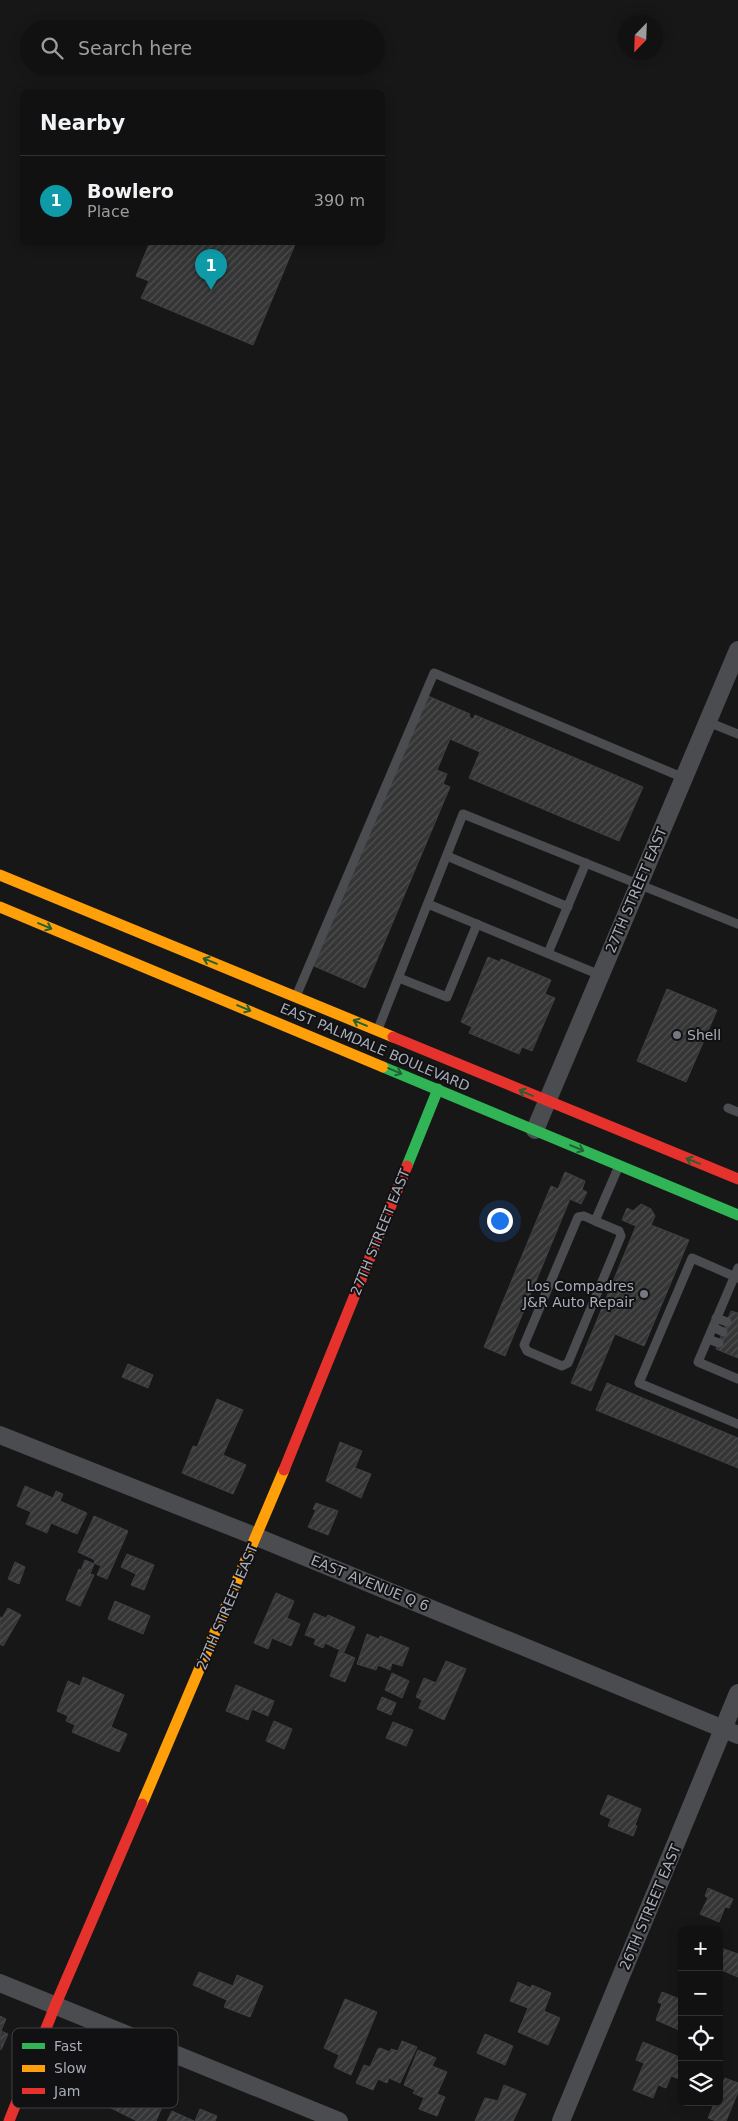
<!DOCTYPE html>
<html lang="en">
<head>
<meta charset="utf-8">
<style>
	body { margin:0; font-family:"DejaVu Sans",sans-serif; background:#1e1f1f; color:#f1f3f6 }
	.controls { position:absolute; right:15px; bottom:15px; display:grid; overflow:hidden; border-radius:8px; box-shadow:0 2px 12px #0003 }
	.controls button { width:45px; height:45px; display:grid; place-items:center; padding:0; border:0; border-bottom:1px solid #303131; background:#111; color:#f1f3f6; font:25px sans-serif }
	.compass { position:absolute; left:618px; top:15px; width:45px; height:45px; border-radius:50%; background:#111; box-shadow:0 2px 12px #0003; rotate:203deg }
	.you { position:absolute; left:499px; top:1220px; width:18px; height:18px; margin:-12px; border:4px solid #fff; border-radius:50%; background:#1a73e8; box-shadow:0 0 0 8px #1a73e833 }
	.badge { display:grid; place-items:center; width:32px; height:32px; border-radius:50%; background:#757880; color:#fff; font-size:16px; font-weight:700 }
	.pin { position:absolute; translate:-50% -41px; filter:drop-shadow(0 1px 2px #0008) }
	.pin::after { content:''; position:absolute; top:26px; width:18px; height:15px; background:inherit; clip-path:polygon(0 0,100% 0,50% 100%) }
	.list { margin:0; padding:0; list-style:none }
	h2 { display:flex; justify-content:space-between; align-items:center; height:65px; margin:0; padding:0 20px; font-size:21px }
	h2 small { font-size:16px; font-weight:400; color:#9c9d9f }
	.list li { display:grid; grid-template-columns:32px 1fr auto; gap:15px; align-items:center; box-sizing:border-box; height:90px; padding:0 20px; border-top:1px solid #303131 }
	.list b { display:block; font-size:19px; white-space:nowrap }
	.list p { margin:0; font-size:16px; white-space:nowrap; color:#9c9d9f }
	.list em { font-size:16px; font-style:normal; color:#9c9d9f }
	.icon { flex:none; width:28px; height:28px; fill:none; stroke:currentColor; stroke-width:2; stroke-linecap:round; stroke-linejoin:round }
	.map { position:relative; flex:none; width:738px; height:2121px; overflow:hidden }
	.search { position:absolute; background:#111; box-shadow:0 2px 12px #0003; left:20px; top:20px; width:365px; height:55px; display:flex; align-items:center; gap:12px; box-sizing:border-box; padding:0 18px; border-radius:28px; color:#9c9d9f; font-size:19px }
	.panel { position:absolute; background:#111; box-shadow:0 2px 12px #0003; left:20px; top:90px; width:365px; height:155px; border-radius:8px }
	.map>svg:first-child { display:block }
</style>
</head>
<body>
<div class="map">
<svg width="738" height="2121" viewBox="0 0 738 2121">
	<defs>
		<pattern id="building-hatch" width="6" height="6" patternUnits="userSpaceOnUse" patternTransform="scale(1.25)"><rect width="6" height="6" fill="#353536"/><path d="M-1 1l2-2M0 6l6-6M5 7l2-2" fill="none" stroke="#4f5051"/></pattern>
	</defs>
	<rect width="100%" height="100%" fill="#171717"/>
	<!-- building -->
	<g fill="url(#building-hatch)" stroke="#3f4043">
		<path d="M150 242H296L253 345 141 298 149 281 136 276Z"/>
		<path d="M428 696 470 714 469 717 473 719 475 715 643 787 619 841 469 778 480 752 450 739 437 770 447 774 443 784 450 787 365 988 314 966Z"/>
		<path d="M488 957 500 962 501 959 551 980 545 994 555 998 532 1051 522 1047 519 1054 469 1033 472 1027 461 1022Z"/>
		<path d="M667 989 717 1010 686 1082 637 1061Z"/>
		<path d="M565 1172 585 1181 582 1190 587 1192 581 1204 570 1199 505 1356 484 1347 551 1186 558 1189Z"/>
		<path d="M641 1204 651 1209 655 1216 651 1225 689 1240 644 1346 615 1334 591 1391 571 1383 636 1226 622 1220 627 1208 633 1211Z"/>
		<path d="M731 1311 738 1313V1358L716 1349Z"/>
		<path d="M128 1364 153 1375 148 1388 122 1377Z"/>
		<path d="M607 1383 738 1438V1468L596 1410Z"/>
		<path d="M217 1399 243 1410 223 1455 246 1465 233 1494 182 1473 193 1446 197 1447Z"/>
		<path d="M340 1442 362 1451 355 1468 371 1474 361 1498 326 1481Z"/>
		<path d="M25 1486 53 1498 56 1491 63 1494 60 1501 87 1513 77 1534 51 1523 47 1533 26 1524 31 1512 17 1506Z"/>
		<path d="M316 1503 338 1511 328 1535 308 1527 316 1510 313 1509Z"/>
		<path d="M94 1516 128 1531 107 1579 97 1575 101 1566 94 1563 95 1560 78 1552Z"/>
		<path d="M127 1554 154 1565 144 1590 131 1585 136 1574 121 1567Z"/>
		<path d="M85 1560 94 1564 90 1574 94 1575 80 1606 66 1600 79 1569 81 1570Z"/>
		<path d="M15 1562 25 1567 19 1584 8 1579Z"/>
		<path d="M276 1593 294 1601 287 1618 300 1624 291 1646 272 1638 268 1649 254 1643Z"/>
		<path d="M115 1601 150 1616 143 1634 108 1619Z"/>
		<path d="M8 1608 21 1615 3 1646 0 1644V1617L2 1618Z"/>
		<path d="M314 1613 326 1618 328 1615 355 1627 344 1652 325 1643 323 1648 314 1644 316 1639 305 1635Z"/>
		<path d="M367 1634 379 1639 380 1636 409 1648 402 1666 392 1663 390 1670 378 1665 376 1670 357 1664Z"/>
		<path d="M339 1651 355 1658 345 1682 330 1676Z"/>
		<path d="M446 1661 466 1669 444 1720 419 1708 422 1700 416 1697 424 1678 436 1683Z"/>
		<path d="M392 1673 409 1681 402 1698 385 1690Z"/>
		<path d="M83 1677 124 1695 111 1727 127 1734 119 1752 72 1732 75 1725 66 1721 68 1716 57 1711 68 1681 80 1686Z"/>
		<path d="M236 1685 274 1701 268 1716 252 1709 248 1720 226 1711Z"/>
		<path d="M382 1697 396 1703 391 1715 377 1709Z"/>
		<path d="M274 1721 292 1729 284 1749 266 1741Z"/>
		<path d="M393 1722 413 1730 406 1746 386 1738Z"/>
		<path d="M608 1795 641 1809 635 1825 637 1826 633 1836 608 1826 611 1819 600 1814Z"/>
		<path d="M708 1888 733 1899 729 1908 725 1907 719 1922 700 1914 708 1898 705 1896Z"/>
		<path d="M721 1948 738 1954V1977L719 1969Z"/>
		<path d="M199 1972 233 1986 237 1975 263 1986 250 2017 224 2007 227 2000 193 1985Z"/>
		<path d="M518 1982 531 1988 532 1985 551 1993 544 2011 560 2018 548 2045 518 2032 528 2008 510 2001Z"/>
		<path d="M662 1992 682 2000V2028L679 2030 656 2020 662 2004 658 2002Z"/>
		<path d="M345 1999 377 2012 351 2075 334 2067 339 2055 324 2048Z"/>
		<path d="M0 2016 6 2019 1 2031 8 2034 1 2050Z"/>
		<path d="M485 2034 513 2046 505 2065 477 2053Z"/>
		<path d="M402 2041 417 2047 400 2083 389 2078 387 2083 378 2079 373 2090 356 2083 364 2065 370 2067 378 2049 380 2048 390 2052 391 2049 398 2051Z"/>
		<path d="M643 2042 682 2058V2080L671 2076 666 2088 658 2085 653 2098 633 2090 644 2063 636 2060Z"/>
		<path d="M418 2050 436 2058 432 2066 447 2072 437 2094 445 2097 437 2116 419 2109 424 2098 413 2093 415 2090 404 2085Z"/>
		<path d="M725 2078 738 2083V2092L726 2121H716L708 2118 715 2102H719V2091Z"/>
		<path d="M151 2083 169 2091 156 2121H137L111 2108 119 2088 137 2095 140 2088 148 2091Z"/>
		<path d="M504 2085 526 2094 513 2121H475L485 2098 498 2101Z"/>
		<path d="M200 2109 217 2116 215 2121H195Z"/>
		<path d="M172 2111 194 2121H167Z"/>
	</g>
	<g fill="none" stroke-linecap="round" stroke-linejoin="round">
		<!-- lane -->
		<g stroke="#4b4c50" stroke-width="9">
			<path d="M708 722 738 734"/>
			<path d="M447 856 568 907"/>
			<path d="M428 904 600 975"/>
			<path d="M548 953 586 863"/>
			<path d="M399 978 447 997 477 924"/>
			<path d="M297 994 434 673 684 778"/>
			<path d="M378 1029 463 814 738 924"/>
			<path d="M728 1108 738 1112"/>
			<path d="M595 1221 619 1231 621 1236 568 1363 562 1366 527 1351 524 1345 578 1217 584 1216 595 1221 618 1168"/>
			<path d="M738 1268 698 1362 738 1379"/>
			<path d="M738 1278 692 1258 639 1383 738 1424"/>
			<path d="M716 1318 727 1322"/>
			<path d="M713 1327 723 1332"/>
			<path d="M708 1339 719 1343"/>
		</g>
		<!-- street -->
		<g stroke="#4b4c50" stroke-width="18">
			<path d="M535 1130 738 650"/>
			<path d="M0 1435 257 1537 738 1735"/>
			<path d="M0 1983 339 2121"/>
			<path d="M561 2121 738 1693"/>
		</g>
		<!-- fast -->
		<g stroke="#30b455" stroke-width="11">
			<path d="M383 1067 738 1215"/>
			<path d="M407 1166 438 1089"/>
		</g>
		<!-- slow -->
		<g stroke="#ff9f0a" stroke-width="11">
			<path d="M0 875 393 1037"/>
			<path d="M0 907 383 1067"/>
			<path d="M142 1804 284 1470"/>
		</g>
		<!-- jam -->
		<g stroke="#e5322d" stroke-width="11">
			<path d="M393 1037 738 1179"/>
			<path d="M284 1470 407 1166"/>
			<path d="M9 2121 55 2006 142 1804"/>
		</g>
	</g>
	<!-- one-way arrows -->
	<defs><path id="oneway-shaft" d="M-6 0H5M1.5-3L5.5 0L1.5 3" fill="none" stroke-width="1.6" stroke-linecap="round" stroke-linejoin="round" transform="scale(1.25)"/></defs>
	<g stroke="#206234">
		<use href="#oneway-shaft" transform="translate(45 926) rotate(23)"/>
		<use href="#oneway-shaft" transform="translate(210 961) rotate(-158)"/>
		<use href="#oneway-shaft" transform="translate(244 1008) rotate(23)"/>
		<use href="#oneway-shaft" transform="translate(360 1023) rotate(-157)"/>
		<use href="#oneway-shaft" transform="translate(395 1071) rotate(23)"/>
		<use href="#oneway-shaft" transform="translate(526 1093) rotate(-157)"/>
		<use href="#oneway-shaft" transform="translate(577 1148) rotate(23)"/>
		<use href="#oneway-shaft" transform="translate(693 1161) rotate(-158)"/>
	</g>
	<!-- markers -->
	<g fill="#757880" stroke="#111113" stroke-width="2">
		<circle cx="677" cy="1035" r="5"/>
		<circle cx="644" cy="1294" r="5"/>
	</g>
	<g text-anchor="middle" stroke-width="4" stroke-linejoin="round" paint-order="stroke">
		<!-- street labels -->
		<g font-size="14" fill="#a8adb8" stroke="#111113">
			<text transform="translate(636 890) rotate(-67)" y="5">27TH STREET EAST</text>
			<text transform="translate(375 1047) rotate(23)" y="5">EAST PALMDALE BOULEVARD</text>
			<text transform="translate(380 1232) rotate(-68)" y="5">27TH STREET EAST</text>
			<text transform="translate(370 1583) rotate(22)" y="5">EAST AVENUE Q 6</text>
			<text transform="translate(227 1607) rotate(-67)" y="5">27TH STREET EAST</text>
			<text transform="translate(650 1907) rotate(-67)" y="5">26TH STREET EAST</text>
		</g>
		<!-- poi labels -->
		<g font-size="14" fill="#a8adb8" stroke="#111113" text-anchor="start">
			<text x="687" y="1040">Shell</text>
			<text x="634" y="1291" text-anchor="end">Los Compadres<tspan x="634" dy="16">J&amp;R Auto Repair</tspan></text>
		</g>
	</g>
	<!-- legend -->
	<rect x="12" y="2028" width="166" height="80" rx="8" fill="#111113" stroke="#3e4045" stroke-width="1"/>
	<rect x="22" y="2043" width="23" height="6" fill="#30b455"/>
	<rect x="22" y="2065" width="23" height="7" fill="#ff9f0a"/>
	<rect x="22" y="2088" width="23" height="6" fill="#e5322d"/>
	<g font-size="14" fill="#a8adb8">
		<text x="54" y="2051">Fast</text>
		<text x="54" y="2073">Slow</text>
		<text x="54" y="2096">Jam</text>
	</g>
</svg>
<div class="controls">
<button>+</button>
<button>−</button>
<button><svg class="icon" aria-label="locate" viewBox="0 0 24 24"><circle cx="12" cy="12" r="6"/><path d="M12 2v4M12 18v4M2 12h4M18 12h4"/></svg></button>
<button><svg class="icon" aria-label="layers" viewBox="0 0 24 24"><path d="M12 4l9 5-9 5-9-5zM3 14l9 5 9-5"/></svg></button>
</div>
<svg class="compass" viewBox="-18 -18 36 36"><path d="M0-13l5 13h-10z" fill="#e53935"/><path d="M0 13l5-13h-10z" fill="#9c9d9f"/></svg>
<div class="you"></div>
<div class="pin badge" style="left:211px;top:290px;background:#0f9aa8">1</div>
<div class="search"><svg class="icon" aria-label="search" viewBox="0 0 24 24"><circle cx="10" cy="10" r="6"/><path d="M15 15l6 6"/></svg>Search here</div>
<section class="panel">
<h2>Nearby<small></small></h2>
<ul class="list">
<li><span class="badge" style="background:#0f9aa8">1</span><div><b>Bowlero</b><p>Place</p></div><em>390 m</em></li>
</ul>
</section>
</div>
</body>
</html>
